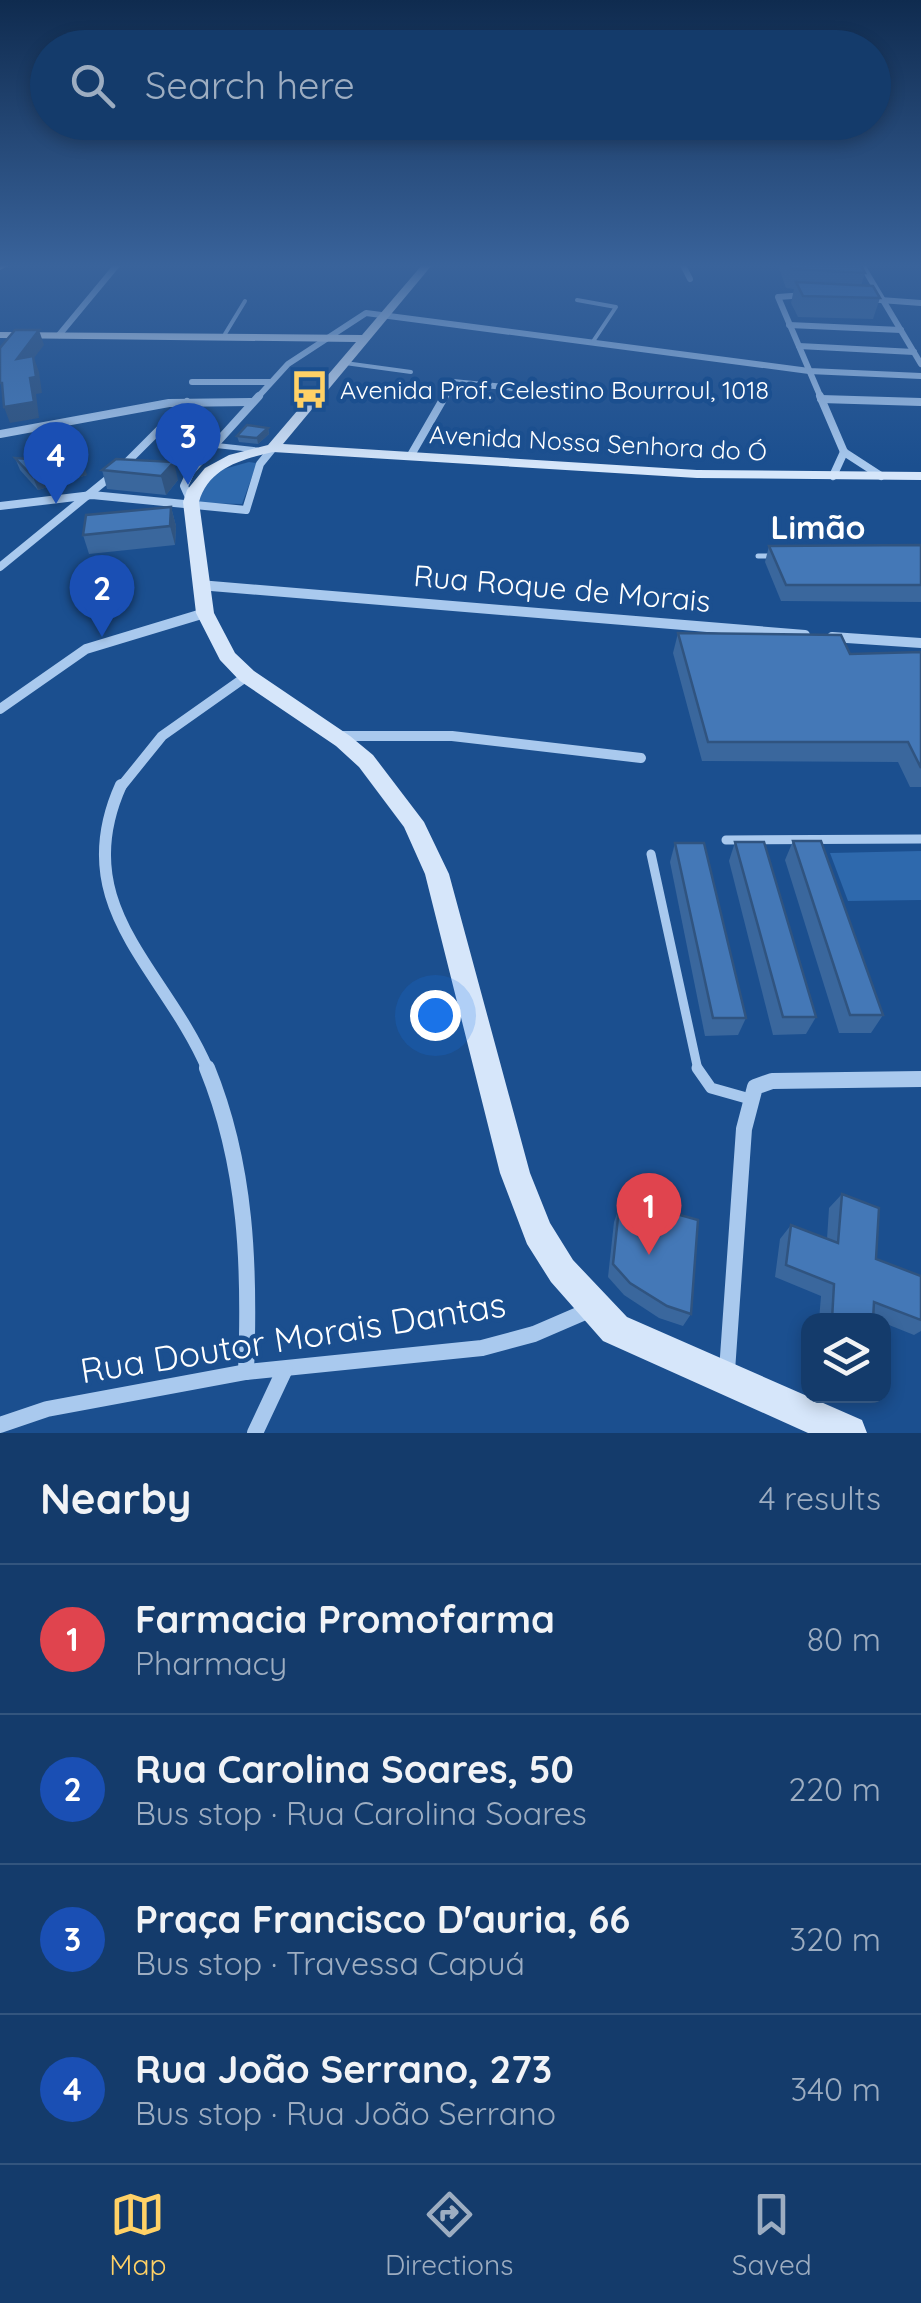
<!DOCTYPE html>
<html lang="en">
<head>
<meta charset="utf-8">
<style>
	body { margin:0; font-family:Quicksand,sans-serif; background:#214673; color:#f1f3f6 }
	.controls { position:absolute; right:30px; bottom:30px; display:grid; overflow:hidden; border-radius:20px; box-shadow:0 5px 15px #0003 }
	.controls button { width:90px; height:90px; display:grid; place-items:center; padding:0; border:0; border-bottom:2px solid #33557e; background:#143b6b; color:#f1f3f6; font:50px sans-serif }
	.you { position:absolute; left:435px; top:1015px; width:35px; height:35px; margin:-25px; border:8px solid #fff; border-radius:50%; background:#1a73e8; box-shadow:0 0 0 15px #1a73e833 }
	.badge { display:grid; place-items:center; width:65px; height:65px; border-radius:50%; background:#ffd166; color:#fff; font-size:32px; font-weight:700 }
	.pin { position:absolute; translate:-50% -82px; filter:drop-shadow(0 2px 5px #0008) }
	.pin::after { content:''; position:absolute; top:52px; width:35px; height:30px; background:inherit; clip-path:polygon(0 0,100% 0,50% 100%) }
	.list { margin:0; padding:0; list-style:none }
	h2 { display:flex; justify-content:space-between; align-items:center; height:130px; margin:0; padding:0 40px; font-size:42px }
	h2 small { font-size:32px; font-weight:400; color:#9dadc1 }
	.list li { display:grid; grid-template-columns:65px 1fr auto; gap:30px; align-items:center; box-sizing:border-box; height:150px; padding:0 40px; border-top:2px solid #33557e }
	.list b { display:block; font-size:38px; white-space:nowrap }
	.list p { margin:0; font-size:32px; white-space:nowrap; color:#9dadc1 }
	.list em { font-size:32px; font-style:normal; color:#9dadc1 }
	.icon { flex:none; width:55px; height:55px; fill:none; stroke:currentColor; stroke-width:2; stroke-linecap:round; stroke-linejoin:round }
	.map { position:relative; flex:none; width:921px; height:1433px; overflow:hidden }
	.search { position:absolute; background:#143b6b; box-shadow:0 5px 15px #0003; left:30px; right:30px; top:30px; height:110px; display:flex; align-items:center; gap:25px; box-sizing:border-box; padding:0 35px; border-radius:55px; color:#9dadc1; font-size:38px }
	.sheet { height:730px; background:#143b6b }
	nav { display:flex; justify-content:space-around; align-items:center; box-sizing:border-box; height:140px; border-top:2px solid #33557e; background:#143b6b; font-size:28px; color:#9dadc1 }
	nav a { display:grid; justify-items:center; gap:5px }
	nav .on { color:#ffd166 }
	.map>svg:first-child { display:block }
</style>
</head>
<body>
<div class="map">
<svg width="921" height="1433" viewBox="0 0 921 1433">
	<rect width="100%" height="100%" fill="#1b4f8f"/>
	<!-- green -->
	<g fill="#2e69ad">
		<path d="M249 462 257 463 242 504 198 503 195 491 217 471Z"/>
		<path d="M921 851V900L848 901 830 853Z"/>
	</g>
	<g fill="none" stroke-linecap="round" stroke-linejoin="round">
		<!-- service-far3 -->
		<g stroke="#a9c9ee" stroke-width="4">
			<path d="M577 300 616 307 592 343"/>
			<path d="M225 334 245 301"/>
			<path d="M345 363 411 372"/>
		</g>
		<!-- service-far2 -->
		<g stroke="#a9c9ee" stroke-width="5">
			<path d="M212 445 257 450"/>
			<path d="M758 556H777"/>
		</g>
		<!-- service-far1 -->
		<g stroke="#a9c9ee" stroke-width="9">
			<path d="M726 840 921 839"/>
			<path d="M651 854 698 1070"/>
		</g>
		<!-- service -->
		<path stroke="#a9c9ee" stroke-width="11" d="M697 1068 711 1088 750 1099"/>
		<!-- minor-far4 -->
		<g stroke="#a9c9ee" stroke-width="6">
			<path d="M683 265 690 279"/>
			<path d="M862 265 921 364"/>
			<path d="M805 295 778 297 821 398"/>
			<path d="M867 299 921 303"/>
			<path d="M789 325 901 330"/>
			<path d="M59 335 117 265"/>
			<path d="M799 346 914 352"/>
			<path d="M192 382H270"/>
			<path d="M257 398 288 364 366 313 809 371 921 376"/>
			<path d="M444 398 453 382 575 394"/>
		</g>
		<!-- minor-far3 -->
		<g stroke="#a9c9ee" stroke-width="8">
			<path d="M820 396 844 452 881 476"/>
			<path d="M821 399 921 402"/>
			<path d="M0 434 169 403 251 402"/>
			<path d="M411 455 445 396"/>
			<path d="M833 476 844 452"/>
			<path d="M191 502 184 486 191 471 259 396"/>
			<path d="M0 506 92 495 246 510 260 464 273 448"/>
			<path d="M0 567 121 468 187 402"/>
		</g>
		<!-- minor-far2 -->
		<g stroke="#a9c9ee" stroke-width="10">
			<path d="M199 585 805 635"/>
			<path d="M832 637 921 643"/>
			<path d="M0 709 86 649 205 613"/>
			<path d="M339 736H452L641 758"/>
			<path d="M120 788 162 736 247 676"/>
		</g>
		<!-- minor-far1 -->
		<path stroke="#a9c9ee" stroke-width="12" d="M121 785C66 907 165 968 208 1070"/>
		<!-- minor -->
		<g stroke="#a9c9ee" stroke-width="16">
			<path d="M207 1068C247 1166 250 1268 246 1372"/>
			<path d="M727 1371 744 1129 755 1087 772 1081 921 1079"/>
			<path d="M0 1425 47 1409 246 1372 482 1348 534 1334 592 1309"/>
			<path d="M255 1433 285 1369"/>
		</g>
		<!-- secondary -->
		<path fill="#d6e6fa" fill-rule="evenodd" d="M422 265H432L283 444 697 470 921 472V480L697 478 273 452C242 459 208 468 199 502L214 613 235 653 254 671 350 736 373 755 424 822 449 874 530 1173 550 1223 573 1260 627 1317 862 1420 867 1433H808L603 1341 551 1282 527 1244 500 1173 425 874 404 827 359 767 336 746 240 681 220 660 196 613 183 502 187 490 205 468 229 455 268 445 356 342 0 338V332L362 335Z"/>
		<!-- primary -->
		<path fill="#f0f6ff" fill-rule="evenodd" d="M0 265H10L0 270Z"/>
	</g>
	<!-- wall -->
	<g fill="#3a679d">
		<path d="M778 265H861L865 273 861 286 880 298 873 319 798 317 791 303 794 289 786 288Z"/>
		<path d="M268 428 269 434 258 444 239 442 237 436Z"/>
		<path d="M15 458 87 475 38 490 20 470Z"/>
		<path d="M116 459 178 480 166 495 107 489 102 470Z"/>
		<path d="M171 507 176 526 175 545 89 554 83 535Z"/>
		<path d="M921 545V602L781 601 765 562 769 546Z"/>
		<path d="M678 633 850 654 921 652V787H910L898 762 702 761 673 653Z"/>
		<path d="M793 841 883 1015 871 1033H839L785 860Z"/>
		<path d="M735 842 816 1017 806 1034 773 1035 729 861Z"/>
		<path d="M675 843 746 1018 738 1035 705 1036 670 862Z"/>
		<path d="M842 1194 876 1259 921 1276V1331L914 1335 884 1323V1320L873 1319V1320H819L821 1296 775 1277 780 1239 791 1225 827 1239 829 1208Z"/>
		<path d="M619 1208 691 1314 683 1326 659 1318 624 1295 608 1277 614 1222Z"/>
	</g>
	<!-- shaded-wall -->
	<g fill="#305480">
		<path d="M39 330 44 345 34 358 39 372 42 393 36 394 39 418 10 423 4 407 17 359Z"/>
		<path d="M268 428 269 434 258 444 257 438Z"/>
		<path d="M174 462 178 480 166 495 161 476Z"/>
		<path d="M83 463 87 475 38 490 33 477Z"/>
		<path d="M171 507 176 526 175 545 170 526Z"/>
	</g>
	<!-- building -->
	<g fill="#4478b7" stroke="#305480" stroke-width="2.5">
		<path d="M789 265H861L865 273 791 269Z"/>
		<path d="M796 282 873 286 880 298 803 296Z"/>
		<path d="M15 330H39L17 359 33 356 36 377 30 378 34 402 4 407 2 383H0V348Z"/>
		<path d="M247 425 268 428 257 438 237 436Z"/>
		<path d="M15 458 83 463 33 477Z"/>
		<path d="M116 459 174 462 161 476 102 470Z"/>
		<path d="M171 507 170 526 83 535 86 515Z"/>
		<path d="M921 545V585H786L769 546Z"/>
		<path d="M678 633 841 635 850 654 921 652V768L908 742H708Z"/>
		<path d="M793 841H821L883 1015H850Z"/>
		<path d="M735 842H764L816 1017H783Z"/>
		<path d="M675 843H704L746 1018H713Z"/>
		<path d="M842 1194 879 1208 876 1259 921 1276V1320L874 1302 873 1320H832L834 1284 786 1265 791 1225 838 1243Z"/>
		<path d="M619 1208H655L698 1220 691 1314 667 1306 630 1283 613 1264Z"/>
	</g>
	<!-- sky -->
	<linearGradient id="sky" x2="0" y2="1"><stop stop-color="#0f2b4f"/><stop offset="0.57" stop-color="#39639b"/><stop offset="1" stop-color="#39639b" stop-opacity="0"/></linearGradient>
	<rect width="921" height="466" fill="url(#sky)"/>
	<!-- icons -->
	<defs>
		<symbol id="bus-bare" viewBox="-9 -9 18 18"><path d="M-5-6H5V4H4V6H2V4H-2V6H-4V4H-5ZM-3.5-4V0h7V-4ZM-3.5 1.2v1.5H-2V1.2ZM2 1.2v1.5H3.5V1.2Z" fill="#ffd166" stroke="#1b4f8f" stroke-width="2.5" paint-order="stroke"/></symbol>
	</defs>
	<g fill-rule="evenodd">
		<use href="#bus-bare" x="282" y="362" width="55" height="55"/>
	</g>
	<g text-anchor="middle" stroke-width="9" stroke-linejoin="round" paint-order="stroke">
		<!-- far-poi labels -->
		<g font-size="25" fill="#fff" stroke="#1b4f8f" text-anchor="start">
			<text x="340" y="399">Avenida Prof. Celestino Bourroul, 1018</text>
		</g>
		<!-- far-street labels -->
		<g font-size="25" fill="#fff" stroke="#1b4f8f">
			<text transform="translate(598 443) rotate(3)" y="9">Avenida Nossa Senhora do Ó</text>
		</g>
		<!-- street labels -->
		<g font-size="30" fill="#fff" stroke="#1b4f8f">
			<text transform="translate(562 589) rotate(5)" y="10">Rua Roque de Morais</text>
		</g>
		<!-- far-district labels -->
		<g font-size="32" font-weight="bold" fill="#fff" stroke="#1b4f8f">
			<text x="818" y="539">Limão</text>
		</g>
		<!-- near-street labels -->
		<g font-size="35" fill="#fff" stroke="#1b4f8f">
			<text transform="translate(293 1338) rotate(-9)" y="12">Rua Doutor Morais Dantas</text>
		</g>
	</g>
</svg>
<div class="controls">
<button><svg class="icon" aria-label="layers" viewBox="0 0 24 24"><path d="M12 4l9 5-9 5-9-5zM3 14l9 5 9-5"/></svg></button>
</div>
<div class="you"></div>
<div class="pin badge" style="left:649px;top:1255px;background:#e0444e">1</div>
<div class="pin badge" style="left:102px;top:637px;background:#1a4fb4">2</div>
<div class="pin badge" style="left:188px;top:485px;background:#1a4fb4">3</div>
<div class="pin badge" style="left:56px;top:504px;background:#1a4fb4">4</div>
<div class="search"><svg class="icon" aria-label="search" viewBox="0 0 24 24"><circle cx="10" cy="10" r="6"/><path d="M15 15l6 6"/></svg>Search here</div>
</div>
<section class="sheet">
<h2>Nearby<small>4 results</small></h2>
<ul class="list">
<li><span class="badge" style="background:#e0444e">1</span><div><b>Farmacia Promofarma</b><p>Pharmacy</p></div><em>80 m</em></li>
<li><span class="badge" style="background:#1a4fb4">2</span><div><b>Rua Carolina Soares, 50</b><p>Bus stop · Rua Carolina Soares</p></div><em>220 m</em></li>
<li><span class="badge" style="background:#1a4fb4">3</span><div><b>Praça Francisco D'auria, 66</b><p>Bus stop · Travessa Capuá</p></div><em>320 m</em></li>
<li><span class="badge" style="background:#1a4fb4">4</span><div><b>Rua João Serrano, 273</b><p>Bus stop · Rua João Serrano</p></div><em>340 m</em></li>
</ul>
</section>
<nav>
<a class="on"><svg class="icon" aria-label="map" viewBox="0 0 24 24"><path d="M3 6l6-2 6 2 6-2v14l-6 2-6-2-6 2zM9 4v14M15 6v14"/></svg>Map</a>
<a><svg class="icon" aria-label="directions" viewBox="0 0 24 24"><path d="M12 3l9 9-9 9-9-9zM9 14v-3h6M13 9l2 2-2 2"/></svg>Directions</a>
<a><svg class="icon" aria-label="saved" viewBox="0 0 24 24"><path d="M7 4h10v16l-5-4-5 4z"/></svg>Saved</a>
</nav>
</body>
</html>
